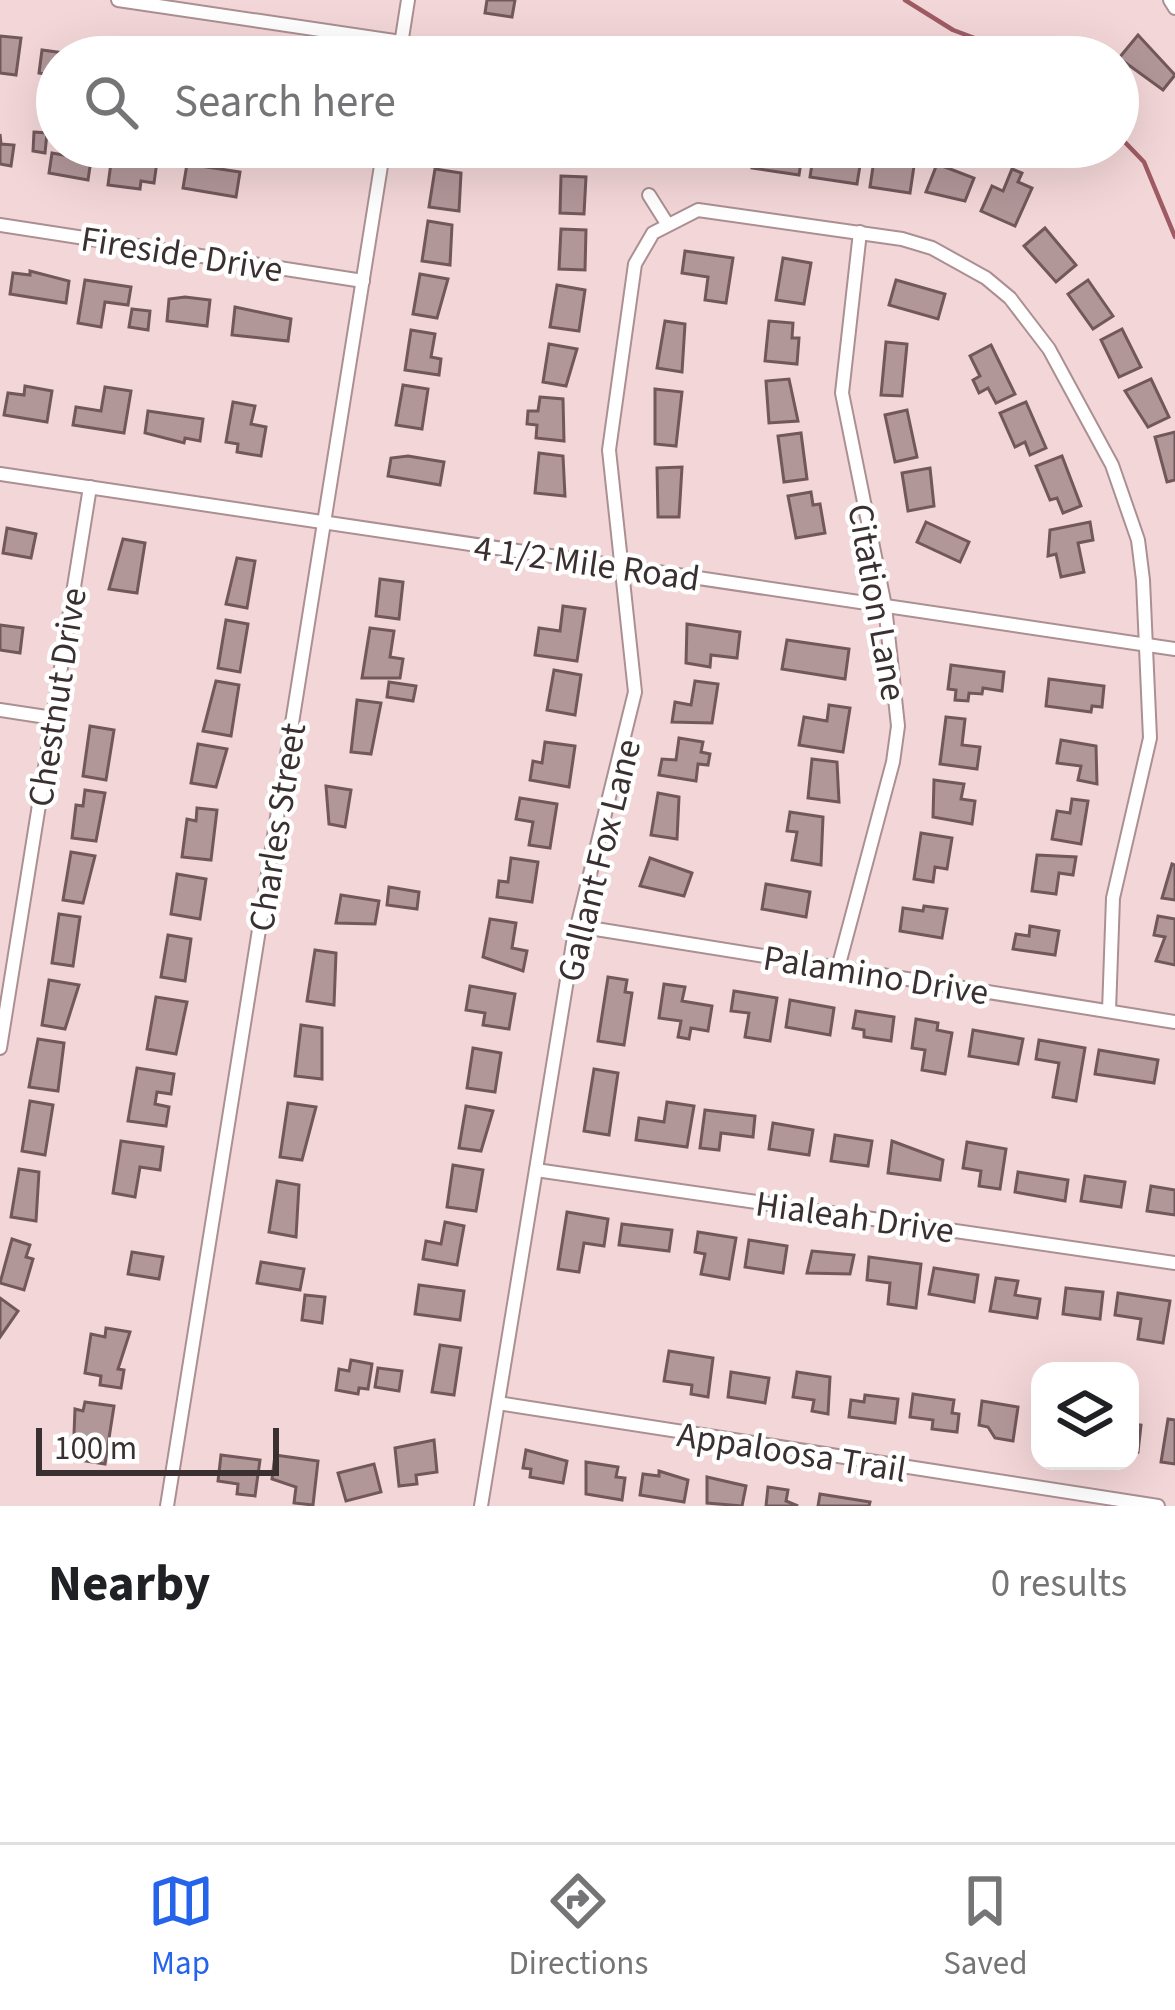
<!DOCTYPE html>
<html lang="en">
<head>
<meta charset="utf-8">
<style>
	body { margin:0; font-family:"Source Sans 3",sans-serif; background:#f2f2f2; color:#202124 }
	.controls { position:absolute; right:36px; bottom:36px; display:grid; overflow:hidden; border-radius:24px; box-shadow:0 12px 48px #0002 }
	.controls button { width:108px; height:108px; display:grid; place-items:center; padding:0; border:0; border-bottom:3px solid #e0e0e0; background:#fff; color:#202124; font:60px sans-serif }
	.scale { position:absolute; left:36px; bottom:30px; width:243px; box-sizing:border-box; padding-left:12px; border:6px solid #3b3031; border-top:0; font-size:33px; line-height:42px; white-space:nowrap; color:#3b3031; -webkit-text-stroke:9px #fff; paint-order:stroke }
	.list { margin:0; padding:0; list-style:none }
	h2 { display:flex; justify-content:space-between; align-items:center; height:156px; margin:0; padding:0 48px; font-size:51px }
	h2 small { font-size:39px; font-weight:400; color:#757577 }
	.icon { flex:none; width:66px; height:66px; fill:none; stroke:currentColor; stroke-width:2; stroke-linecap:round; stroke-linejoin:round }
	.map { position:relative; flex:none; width:1175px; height:1506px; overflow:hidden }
	.search { position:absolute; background:#fff; box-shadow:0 12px 48px #0002; left:36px; right:36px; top:36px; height:132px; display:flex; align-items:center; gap:30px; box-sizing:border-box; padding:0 42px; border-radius:66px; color:#757577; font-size:45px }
	.sheet { height:336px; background:#fff }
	nav { display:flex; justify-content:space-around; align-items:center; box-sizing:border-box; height:168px; border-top:3px solid #e0e0e0; background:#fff; font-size:33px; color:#757577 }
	nav a { display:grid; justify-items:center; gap:6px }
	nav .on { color:#2563eb }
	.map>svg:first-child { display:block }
</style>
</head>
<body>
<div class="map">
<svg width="1175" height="1506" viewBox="0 0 1175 1506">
	<rect width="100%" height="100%" fill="#f3d6d8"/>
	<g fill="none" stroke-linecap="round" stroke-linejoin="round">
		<!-- stream -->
		<g stroke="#9f5b64" stroke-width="4.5">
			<path d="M905 0 953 30 1025 57"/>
			<path d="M1118 135 1144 162 1175 237"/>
		</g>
	</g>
	<!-- building -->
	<g fill="#b29799" stroke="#71585b" stroke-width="3">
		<path d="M487 0H515L512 17 485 13Z"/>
		<path d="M1138 35 1175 75 1163 90 1119 58Z"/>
		<path d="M0 36 21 38 16 75 0 73Z"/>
		<path d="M80 49 103 53 102 57H57V76L39 73 42 50 79 55Z"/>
		<path d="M34 132 47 133 45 153 33 151Z"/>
		<path d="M0 134 1 144 14 145 11 166 0 164Z"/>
		<path d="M70 147H93L88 180 49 173 52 153 69 156Z"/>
		<path d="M138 147H159L154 183 141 181 140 189 108 185 111 163 120 164 121 157 136 159Z"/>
		<path d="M441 147H469L468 157 440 153Z"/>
		<path d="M577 147H612L588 161Z"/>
		<path d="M691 147H743L738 163Z"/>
		<path d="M755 147 803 149 799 175 752 168Z"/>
		<path d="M845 147H863L857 184 810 177 814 151 843 156Z"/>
		<path d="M874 160 914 166 910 193 870 187Z"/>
		<path d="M187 164 240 172 236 197 183 188Z"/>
		<path d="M937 164 974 178 965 201 926 192Z"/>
		<path d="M435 169 461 173 459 211 429 207Z"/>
		<path d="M1012 169 1022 173 1018 182 1032 188 1015 226 981 211 992 186 1003 191Z"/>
		<path d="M561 176 586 177 584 214 560 213Z"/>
		<path d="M428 221 452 225 450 265 422 261Z"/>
		<path d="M1045 228 1076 265 1056 282 1024 246Z"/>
		<path d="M561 229 586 230 585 270 559 269Z"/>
		<path d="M685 251 733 258 726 303 705 300 708 277 682 273Z"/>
		<path d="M783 258 811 263 804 304 776 300Z"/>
		<path d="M30 271 69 281 66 303 10 294 13 273 30 275Z"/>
		<path d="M420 274 448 279 437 318 413 314Z"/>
		<path d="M85 280 131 287 128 305 105 302 101 327 78 323Z"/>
		<path d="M896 280 945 294 938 319 889 305Z"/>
		<path d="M1088 280 1113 316 1093 329 1068 294Z"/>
		<path d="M557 285 585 290 579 331 550 327Z"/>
		<path d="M185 297 210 300 207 326 167 321 169 299Z"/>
		<path d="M235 307 291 319 288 341 232 335Z"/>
		<path d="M132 309 150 311 148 330 129 327Z"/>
		<path d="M665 321 685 324 682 372 657 368Z"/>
		<path d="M769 321 793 323 792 338H799L797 364 765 361Z"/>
		<path d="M1122 329 1141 367 1119 377 1101 340Z"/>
		<path d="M411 330 435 334 431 357 441 359 439 375 405 370Z"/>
		<path d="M886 342 907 344 902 396 881 395Z"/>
		<path d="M549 344 577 349 566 386 543 382Z"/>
		<path d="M991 345 1015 394 996 403 988 388 979 393 973 380 980 376 970 356Z"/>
		<path d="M789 379 798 421 769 423 766 381Z"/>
		<path d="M1151 379 1169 417 1148 427 1125 391Z"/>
		<path d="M403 385 428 389 422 429 396 425Z"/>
		<path d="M25 386 52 391 47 422 4 415 8 393 24 395Z"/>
		<path d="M105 387 131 391 124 433 73 425 76 407 101 411Z"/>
		<path d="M655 389 682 392 676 446 655 444Z"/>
		<path d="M540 397 563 399 564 441 536 438 537 425 527 424 528 411H538Z"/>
		<path d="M233 402 255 406 251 424 266 427 261 456 237 452 238 444 226 442Z"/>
		<path d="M1026 402 1046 448 1030 455 1025 442 1015 447 1000 413Z"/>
		<path d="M907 410 917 457 895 462 885 415Z"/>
		<path d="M148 411 203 419 200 441 185 438 184 443 145 433Z"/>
		<path d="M1175 432V480L1167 482 1155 437Z"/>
		<path d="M801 433 807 479 784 482 778 436Z"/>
		<path d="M539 453 563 456 565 496 535 493Z"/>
		<path d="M408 456 444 462 440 485 388 476 391 458Z"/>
		<path d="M1062 456 1081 506 1063 513 1057 498 1050 500 1036 466Z"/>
		<path d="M682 467 679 517H658L657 468Z"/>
		<path d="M930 468 934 506 908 511 902 473Z"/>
		<path d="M811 492 813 505 820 504 825 533 796 538 788 496Z"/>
		<path d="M926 522 969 542 960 562 917 542Z"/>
		<path d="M1090 522 1093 540 1078 543 1084 572 1061 577 1056 554 1048 556 1050 530Z"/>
		<path d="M7 528 36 534 31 558 3 553Z"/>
		<path d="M123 539 145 543 137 593 109 589Z"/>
		<path d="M237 558 255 561 247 608 226 604Z"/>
		<path d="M380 579 403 582 399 619 376 616Z"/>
		<path d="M563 606 585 609 577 661 535 655 539 628 560 631Z"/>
		<path d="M226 620 248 624 240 672 218 668Z"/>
		<path d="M687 624 740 632 737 658 711 655 710 667 686 663Z"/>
		<path d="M0 625 23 628 20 653 0 650Z"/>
		<path d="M370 628 394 631 390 657 403 659 400 678H362Z"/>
		<path d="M787 640 849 649 845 679 782 669Z"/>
		<path d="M951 665 1004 672 1002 691 983 688 982 694 969 693 968 701 955 700 956 690 948 689Z"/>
		<path d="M554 670 581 675 575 715 547 710Z"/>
		<path d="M1049 679 1104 686 1102 707 1092 706 1091 712 1046 706Z"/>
		<path d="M216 681 239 685 231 736 203 731Z"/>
		<path d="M695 681 718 684 712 723 672 722 675 702 691 705Z"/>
		<path d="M389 682 416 686 413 701 387 697Z"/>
		<path d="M357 700 381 703 371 754 351 752Z"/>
		<path d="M829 705 850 708 843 752 799 745 804 717 827 721Z"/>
		<path d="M946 717 965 719 962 745 980 747 977 769 940 764Z"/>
		<path d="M90 726 114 730 106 780 83 776Z"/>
		<path d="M679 738 703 742 701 752 710 754 708 765 698 764 696 781 659 775 662 759 676 760Z"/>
		<path d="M1061 740 1096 746 1097 784 1078 780 1081 766 1057 763Z"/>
		<path d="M545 742 575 746 569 787 530 780 533 761 542 763Z"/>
		<path d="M198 744 227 749 216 787 191 783Z"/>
		<path d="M812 759 837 762 839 802 808 798Z"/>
		<path d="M934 780 964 784 961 799 975 801 972 824 933 817Z"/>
		<path d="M326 786 351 790 345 827 329 824Z"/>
		<path d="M85 790 105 793 96 841 72 838 76 805 83 806Z"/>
		<path d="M658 793 679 797 677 839 651 835Z"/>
		<path d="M520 798 557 804 550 848 529 845 533 822 516 819Z"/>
		<path d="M1072 799 1088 801 1081 844 1052 839 1057 811 1070 813Z"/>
		<path d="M197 808 217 810 211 860 182 857 187 819 196 821Z"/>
		<path d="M790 812 823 817 821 865 792 860 797 832 787 831Z"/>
		<path d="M921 833 952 838 947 869 935 867 933 882 914 879Z"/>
		<path d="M71 852 95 856 83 903 63 900Z"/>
		<path d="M1037 855 1076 857 1073 875 1059 873 1056 894 1032 891Z"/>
		<path d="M511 858 538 862 532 902 497 897 499 881 508 882Z"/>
		<path d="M650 858 692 873 684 896 640 886Z"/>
		<path d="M1172 864 1175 865V900L1162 898Z"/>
		<path d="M177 874 206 879 200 919 171 914Z"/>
		<path d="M766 884 810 892 806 917 762 909Z"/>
		<path d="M389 887 419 892 417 909 387 905Z"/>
		<path d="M341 895 379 901 375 924 336 923Z"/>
		<path d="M924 906 947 909 942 938 900 931 903 908 923 911Z"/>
		<path d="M59 914 80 917 73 966 52 963Z"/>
		<path d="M1158 916 1175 919V965L1156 961 1165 937 1154 935Z"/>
		<path d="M490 919 516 923 512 948 527 951 523 971 483 957Z"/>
		<path d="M1030 926 1059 931 1055 955 1013 949 1016 934 1029 936Z"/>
		<path d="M168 935 191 939 185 981 161 977Z"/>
		<path d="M315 950 336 953 334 1005 307 1001Z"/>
		<path d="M608 977 627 980 625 992 632 993 624 1045 598 1041Z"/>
		<path d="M49 980 79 985 65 1029 42 1025Z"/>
		<path d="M664 984 685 987 682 1001 712 1006 708 1031 691 1028 689 1039 678 1037 681 1021 659 1018Z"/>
		<path d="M470 986 515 994 509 1029 483 1025 485 1013 466 1010Z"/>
		<path d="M734 991 777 998 770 1041 745 1037 749 1013 731 1011Z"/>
		<path d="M156 997 187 1002 176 1054 147 1049Z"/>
		<path d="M790 1000 834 1008 830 1035 786 1027Z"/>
		<path d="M856 1011 894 1017 891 1041 864 1037V1030L853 1028Z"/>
		<path d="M916 1019 938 1023 937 1030 952 1033 945 1074 922 1070 925 1050 912 1048Z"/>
		<path d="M301 1025 322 1028V1079L295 1076Z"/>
		<path d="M973 1030 1023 1039 1018 1064 969 1056Z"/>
		<path d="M38 1039 64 1043 58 1091 29 1087Z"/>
		<path d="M1039 1040 1085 1048 1076 1101 1053 1097 1059 1063 1036 1059Z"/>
		<path d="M473 1048 501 1053 495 1092 467 1088Z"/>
		<path d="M1099 1050 1158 1060 1154 1083 1095 1074Z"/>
		<path d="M137 1068 174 1074 171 1094 157 1092 155 1104 169 1107 166 1126 128 1121Z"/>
		<path d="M594 1069 618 1073 609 1135 584 1131Z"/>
		<path d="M30 1101 53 1105 45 1155 22 1151Z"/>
		<path d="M667 1102 694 1106 687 1147 636 1140 639 1118 664 1122Z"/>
		<path d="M288 1103 316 1107 302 1160 280 1157Z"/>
		<path d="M466 1106 493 1111 481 1151 459 1148Z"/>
		<path d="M705 1110 755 1116 753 1137 721 1133 719 1150 700 1148Z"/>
		<path d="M773 1123 813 1130 809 1155 769 1149Z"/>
		<path d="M835 1135 872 1141 868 1166 831 1161Z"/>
		<path d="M121 1141 163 1147 160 1170 140 1167 135 1197 113 1193Z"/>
		<path d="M892 1141 943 1160 940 1180 888 1173Z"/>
		<path d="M967 1142 1006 1149 1000 1189 979 1186 981 1171 963 1168Z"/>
		<path d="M453 1165 483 1170 476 1211 447 1207Z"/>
		<path d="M19 1169 39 1172 36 1221 11 1217Z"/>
		<path d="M1018 1172 1068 1180 1065 1201 1015 1192Z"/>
		<path d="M1085 1176 1125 1182 1121 1207 1081 1201Z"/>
		<path d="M277 1181 299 1185 296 1237 269 1232Z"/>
		<path d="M1151 1186 1175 1190V1215L1147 1211Z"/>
		<path d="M567 1212 608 1219 604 1246 584 1243 579 1272 558 1269Z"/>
		<path d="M445 1222 464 1226 457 1265 423 1259 426 1241 441 1244Z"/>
		<path d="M622 1224 672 1230 669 1251 619 1245Z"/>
		<path d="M698 1232 736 1238 729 1279 701 1274 705 1254 695 1252Z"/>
		<path d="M12 1239 30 1245 26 1257 33 1259 24 1290 0 1283Z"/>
		<path d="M749 1240 787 1246 783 1273 745 1267Z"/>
		<path d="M812 1251 854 1255 850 1274 807 1273Z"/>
		<path d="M132 1252 163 1257 159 1279 128 1274Z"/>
		<path d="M869 1257 921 1264 916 1308 888 1304 890 1283 867 1280Z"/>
		<path d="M261 1262 304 1269 300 1290 257 1283Z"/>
		<path d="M934 1268 978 1275 974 1302 929 1294Z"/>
		<path d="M996 1278 1018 1281 1015 1295 1040 1299 1037 1318 990 1311Z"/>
		<path d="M419 1285 464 1291 460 1320 415 1314Z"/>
		<path d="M1066 1288 1103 1292 1100 1319 1063 1314Z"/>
		<path d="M1118 1293 1170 1301 1163 1343 1138 1339 1141 1319 1115 1315Z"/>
		<path d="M305 1295 325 1297 322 1323 302 1320Z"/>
		<path d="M0 1298 18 1311 0 1337Z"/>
		<path d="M106 1328 130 1332 118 1369 124 1370 121 1388 100 1385 101 1376 85 1373 91 1334 105 1337Z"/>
		<path d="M440 1345 461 1348 454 1395 432 1392Z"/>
		<path d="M669 1351 713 1358 708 1397 691 1394 692 1385 664 1381Z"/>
		<path d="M351 1360 372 1364 368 1389 359 1388 358 1394 336 1390 339 1369 349 1371Z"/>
		<path d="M378 1368 402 1371 399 1391 375 1387Z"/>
		<path d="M731 1372 769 1378 765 1403 728 1397Z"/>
		<path d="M797 1372 830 1377 828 1414 812 1411 814 1400 793 1397Z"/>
		<path d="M913 1394 954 1400 952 1413 959 1414 957 1432 932 1429 933 1420 910 1417Z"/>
		<path d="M865 1395 898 1399 895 1423 849 1417 851 1400 864 1402Z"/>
		<path d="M982 1401 1018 1407 1013 1441 995 1438 988 1427 979 1425Z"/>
		<path d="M85 1402 114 1406 105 1464 73 1459 75 1409 83 1411Z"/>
		<path d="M1168 1419 1175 1420V1464L1161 1462Z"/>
		<path d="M1130 1424 1141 1425 1138 1452 1130 1451Z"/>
		<path d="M434 1440 437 1472 416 1475 417 1484 399 1486 395 1448Z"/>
		<path d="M526 1450 567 1461 563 1483 530 1477 531 1469 523 1468Z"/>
		<path d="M221 1455 260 1460 255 1496 237 1494 238 1484 218 1481Z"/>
		<path d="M275 1455 318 1461 313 1505 294 1503 296 1487 272 1479Z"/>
		<path d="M586 1462 618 1467 616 1477 625 1478 622 1500 586 1494Z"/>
		<path d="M374 1464 381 1492 346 1501 338 1473Z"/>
		<path d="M659 1471 688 1480 684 1502 640 1495 643 1474 659 1476Z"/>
		<path d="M707 1477 746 1486 742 1506 707 1503Z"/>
		<path d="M768 1487 788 1490 786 1501 798 1506H766Z"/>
		<path d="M820 1494 870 1502 869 1506H818Z"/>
	</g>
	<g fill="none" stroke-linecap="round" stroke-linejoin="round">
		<defs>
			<g id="minor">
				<path d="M118 0 401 42"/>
				<path d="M1170 0 1175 8"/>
				<path d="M399 57 408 0"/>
				<path d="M649 195 666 222"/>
				<path d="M0 225 363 281"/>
				<path d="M0 474 1175 649"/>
				<path d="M0 710 53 718"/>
				<path d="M577 926 1175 1022"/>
				<path d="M838 968 893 762 898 726 885 606 842 393 860 232"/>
				<path d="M0 1048 90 487"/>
				<path d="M536 1170 1175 1263"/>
				<path d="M498 1403 1158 1506"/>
				<path d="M167 1506 384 147"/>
				<path d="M481 1506 573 943 635 692 609 450 635 264 653 233 698 210 902 239 932 248 986 278 1010 298 1049 349 1112 465 1138 540 1143 580 1150 738 1113 898 1109 1011"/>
			</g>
		</defs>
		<!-- minor casing -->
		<use href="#minor" stroke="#ab8f92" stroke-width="16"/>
		<!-- minor -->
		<use href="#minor" stroke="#fff" stroke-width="12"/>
	</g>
	<g text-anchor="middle" stroke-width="9" stroke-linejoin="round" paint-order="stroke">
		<!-- street labels -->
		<g font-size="36" fill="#3b3031" stroke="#fff">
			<text transform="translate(182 253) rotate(9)" y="13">Fireside Drive</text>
			<text transform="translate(587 562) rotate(8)" y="13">4 1/2 Mile Road</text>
			<text transform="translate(878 602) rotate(80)" y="13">Citation Lane</text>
			<text transform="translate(56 697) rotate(-81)" y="13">Chestnut Drive</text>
			<text transform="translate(276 827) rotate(-81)" y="13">Charles Street</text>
			<text transform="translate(598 860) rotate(-76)" y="13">Gallant Fox Lane</text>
			<text transform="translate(876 974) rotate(9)" y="13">Palamino Drive</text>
			<text transform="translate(855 1216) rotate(8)" y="13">Hialeah Drive</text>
			<text transform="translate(792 1451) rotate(9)" y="13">Appaloosa Trail</text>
		</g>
	</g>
</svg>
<div class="controls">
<button><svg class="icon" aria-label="layers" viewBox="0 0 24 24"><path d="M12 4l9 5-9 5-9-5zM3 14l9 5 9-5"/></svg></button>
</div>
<div class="scale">100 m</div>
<div class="search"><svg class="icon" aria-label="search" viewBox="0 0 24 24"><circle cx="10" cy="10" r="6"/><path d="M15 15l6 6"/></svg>Search here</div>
</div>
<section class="sheet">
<h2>Nearby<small>0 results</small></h2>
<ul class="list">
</ul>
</section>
<nav>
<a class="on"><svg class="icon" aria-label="map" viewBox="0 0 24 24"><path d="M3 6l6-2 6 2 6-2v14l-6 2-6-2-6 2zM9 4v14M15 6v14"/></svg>Map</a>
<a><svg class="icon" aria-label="directions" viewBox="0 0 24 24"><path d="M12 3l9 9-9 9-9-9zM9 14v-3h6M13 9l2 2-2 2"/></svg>Directions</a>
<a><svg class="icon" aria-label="saved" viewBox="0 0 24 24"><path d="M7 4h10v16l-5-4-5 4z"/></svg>Saved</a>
</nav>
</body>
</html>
